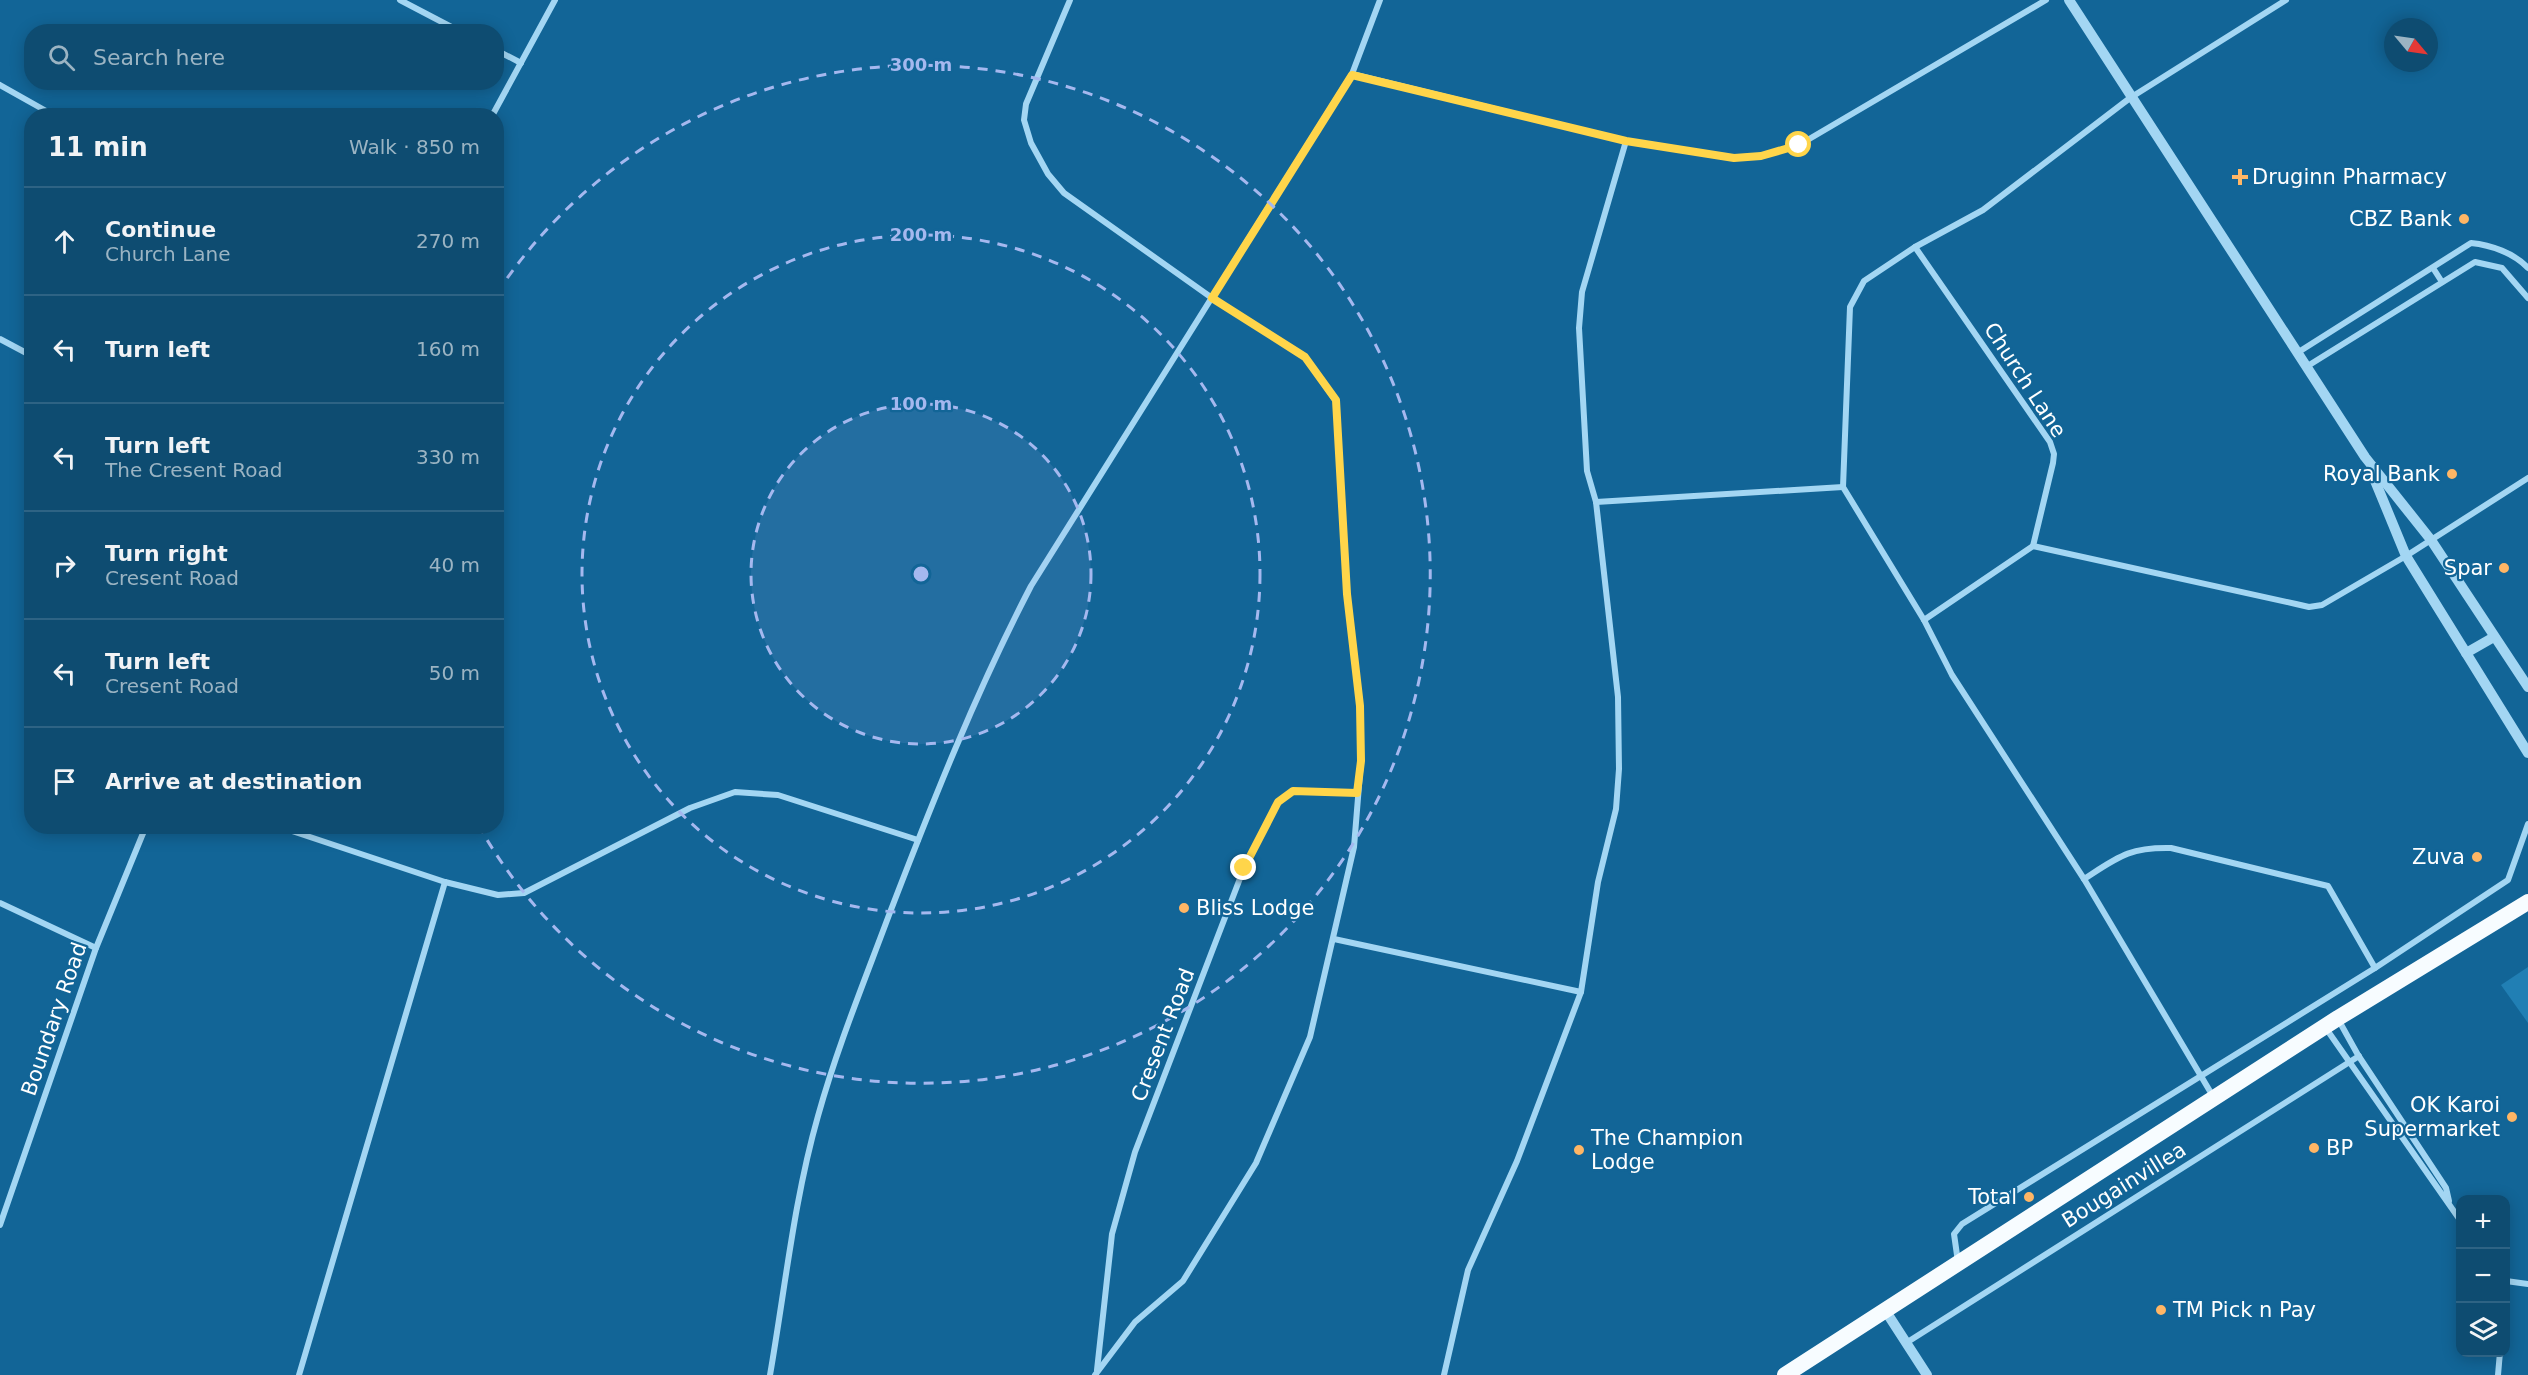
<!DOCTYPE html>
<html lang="en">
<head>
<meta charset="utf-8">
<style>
	body { margin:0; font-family:"DejaVu Sans",sans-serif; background:#1c5679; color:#f1f3f6 }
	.controls { position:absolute; right:18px; bottom:18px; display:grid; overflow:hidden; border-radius:12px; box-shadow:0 3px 15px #0003 }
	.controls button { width:54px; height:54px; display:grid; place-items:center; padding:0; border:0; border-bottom:2px solid #2e6384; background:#0e4c71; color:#f1f3f6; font:30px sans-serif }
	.compass { position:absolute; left:2384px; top:18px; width:54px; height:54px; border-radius:50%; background:#0e4c71; box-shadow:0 3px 15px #0003; rotate:119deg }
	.stop { position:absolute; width:18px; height:18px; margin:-14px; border:4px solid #ffd54a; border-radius:50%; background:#fff }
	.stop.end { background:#ffd54a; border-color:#fff; box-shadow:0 2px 6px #0008 }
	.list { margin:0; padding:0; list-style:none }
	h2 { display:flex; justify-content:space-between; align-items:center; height:78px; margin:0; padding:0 24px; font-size:26px }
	h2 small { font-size:20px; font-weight:400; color:#9bb4c3 }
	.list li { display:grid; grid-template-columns:39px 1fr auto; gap:18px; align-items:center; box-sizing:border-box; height:108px; padding:0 24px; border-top:2px solid #2e6384 }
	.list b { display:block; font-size:22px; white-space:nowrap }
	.list p { margin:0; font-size:20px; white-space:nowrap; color:#9bb4c3 }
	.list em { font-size:20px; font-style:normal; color:#9bb4c3 }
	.icon { flex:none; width:33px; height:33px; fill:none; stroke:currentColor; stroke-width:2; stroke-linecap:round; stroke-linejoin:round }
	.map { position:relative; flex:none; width:2528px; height:1375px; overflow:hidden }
	.search { position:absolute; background:#0e4c71; box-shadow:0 3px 15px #0003; left:24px; top:24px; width:480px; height:66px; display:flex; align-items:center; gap:15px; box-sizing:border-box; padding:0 21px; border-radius:24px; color:#9bb4c3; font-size:22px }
	.panel { position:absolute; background:#0e4c71; box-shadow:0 3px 15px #0003; left:24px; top:108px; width:480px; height:726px; border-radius:24px }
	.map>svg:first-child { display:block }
</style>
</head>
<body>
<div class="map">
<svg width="2528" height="1375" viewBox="0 0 2528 1375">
	<rect width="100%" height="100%" fill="#126597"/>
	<!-- green -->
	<path fill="#217fb4" d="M2528 967V1023L2501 985Z"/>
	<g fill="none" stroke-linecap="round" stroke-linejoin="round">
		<!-- minor -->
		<g stroke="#a3d6f3" stroke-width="6">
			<path d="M400 0 461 32"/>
			<path d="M1070 0 1026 104 1024 120 1031 143 1048 174 1064 193 1212 298 1305 357 1336 401 1347 594 1360 706 1361 761 1354 847 1310 1037 1256 1163 1183 1281 1135 1322 1095 1375"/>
			<path d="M496 50 521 63"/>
			<path d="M1352 74 1626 141 1734 158 1761 156 1799 145 2046 0"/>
			<path d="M0 85 55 116"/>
			<path d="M492 116 555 0"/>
			<path d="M1915 247 2050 442 2054 454 2053 463 2033 546"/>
			<path d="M2433 268 2442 282"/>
			<path d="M0 339 32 356"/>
			<path d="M2297 353 2471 243C2491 245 2514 253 2528 268"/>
			<path d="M2306 367 2475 262 2502 268 2528 298"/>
			<path d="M1596 502 1843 487"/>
			<path d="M1924 620 2033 546 2296 604 2309 607 2322 605 2406 556 2528 478"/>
			<path d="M277 826 445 882 498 895 524 893 690 808 735 792 778 795 918 840"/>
			<path d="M2084 879C2118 857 2129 847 2171 848L2328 886 2375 968"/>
			<path d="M0 903 96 948"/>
			<path d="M1334 939 1581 992"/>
			<path d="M2338 1019 2358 1055 2446 1188 2449 1201"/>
			<path d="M2325 1027 2460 1220"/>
			<path d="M2214 1098 2084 879 1952 675 1924 620 1843 487 1850 307 1864 281 1915 247 1983 210 2130 98 2286 0"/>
			<path d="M0 1225 96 948 146 826"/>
			<path d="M1958 1262 1954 1234 1962 1224 2375 968 2508 880 2528 824"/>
			<path d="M2506 1281 2528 1284"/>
			<path d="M1906 1343 2359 1056"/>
			<path d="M1097 1370 1112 1234 1135 1152 1244 868 1278 802 1293 791 1357 793"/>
			<path d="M299 1375 445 882"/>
			<path d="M770 1375C785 1289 794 1200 818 1116 837 1048 864 982 889 915 932 803 976 692 1031 586L1352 74 1380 0"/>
			<path d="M1444 1375 1468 1270 1517 1161 1581 992 1598 882 1616 809 1619 769 1618 697 1596 502 1587 471 1579 328 1582 292 1626 141"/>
			<path d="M2498 1375 2500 1352"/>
		</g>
		<!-- tertiary -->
		<g stroke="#a3d6f3" stroke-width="10">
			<path d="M2069 0 2365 457 2431 540 2528 687"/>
			<path d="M2371 471 2406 556 2528 753"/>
			<path d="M2466 653 2494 637"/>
			<path d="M1885 1310 1927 1375"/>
		</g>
		<!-- trunk -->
		<path stroke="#f7fcff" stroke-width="16" d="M1785 1375 2338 1018 2528 902"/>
	</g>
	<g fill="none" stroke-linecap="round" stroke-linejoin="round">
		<!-- route -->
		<path stroke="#ffd54a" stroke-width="8" d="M1244 868 1278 802 1293 791 1357 793 1361 761 1360 706 1347 594 1336 400 1305 357 1212 298 1352 75 1626 141 1734 158 1761 156 1799 145"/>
	</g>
	<!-- distance rings -->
	<circle cx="921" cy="574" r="170" fill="#a5b8ef" fill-opacity=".12"/>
	<g fill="none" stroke="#a5b8ef" stroke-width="3" stroke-dasharray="10 8">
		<circle cx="921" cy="574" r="170"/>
		<circle cx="921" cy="574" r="339"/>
		<path d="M497 293A509 509 0 1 1 480 828"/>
	</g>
	<!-- markers -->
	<g fill="#ffb665" stroke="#126597" stroke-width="2">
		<path d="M2237 168h6v6h6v6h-6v6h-6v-6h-6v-6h6z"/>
		<circle cx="2464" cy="219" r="6"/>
		<circle cx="2452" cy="474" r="6"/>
		<circle cx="2504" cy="568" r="6"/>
		<circle cx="2477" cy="857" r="6"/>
		<circle cx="1184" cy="908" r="6"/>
		<circle cx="2512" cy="1117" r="6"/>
		<circle cx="2314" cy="1148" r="6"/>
		<circle cx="1579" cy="1150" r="6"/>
		<circle cx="2029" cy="1197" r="6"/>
		<circle cx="2161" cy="1310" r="6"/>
	</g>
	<g text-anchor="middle" stroke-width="4.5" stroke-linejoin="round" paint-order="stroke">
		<!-- poi labels -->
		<g font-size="21" fill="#fff" stroke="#126597" text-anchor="end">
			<text x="2252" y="184" text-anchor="start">Druginn Pharmacy</text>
			<text x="2452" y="226">CBZ Bank</text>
			<text x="2440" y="481">Royal Bank</text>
			<text x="2492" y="575">Spar</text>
			<text x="2465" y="864">Zuva</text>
			<text x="1196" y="915" text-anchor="start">Bliss Lodge</text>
			<text x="2500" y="1112">OK Karoi<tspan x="2500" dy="24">Supermarket</tspan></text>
			<text x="1591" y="1145" text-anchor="start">The Champion<tspan x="1591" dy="24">Lodge</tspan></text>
			<text x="2326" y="1155" text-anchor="start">BP</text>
			<text x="2017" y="1204">Total</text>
			<text x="2173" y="1317" text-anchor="start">TM Pick n Pay</text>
		</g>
		<!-- street labels -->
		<g font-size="21" fill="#fff" stroke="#126597">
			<text transform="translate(2025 380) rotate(57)" y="7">Church Lane</text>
			<text transform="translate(54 1019) rotate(-71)" y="7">Boundary Road</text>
			<text transform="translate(1163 1035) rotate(-69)" y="7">Cresent Road</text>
			<text transform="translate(2124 1185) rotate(-32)" y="7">Bougainvillea</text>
		</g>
	</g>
	<circle cx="921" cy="574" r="9" fill="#a5b8ef" stroke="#126597" stroke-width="3"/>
	<g font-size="18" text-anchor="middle" font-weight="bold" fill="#a5b8ef" stroke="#126597" stroke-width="4.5" stroke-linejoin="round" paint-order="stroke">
		<text x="921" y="71">300 m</text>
		<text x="921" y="241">200 m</text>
		<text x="921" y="410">100 m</text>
	</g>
</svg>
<div class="controls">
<button>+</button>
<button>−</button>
<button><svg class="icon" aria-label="layers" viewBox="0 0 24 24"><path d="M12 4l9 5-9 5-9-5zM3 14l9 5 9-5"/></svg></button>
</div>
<svg class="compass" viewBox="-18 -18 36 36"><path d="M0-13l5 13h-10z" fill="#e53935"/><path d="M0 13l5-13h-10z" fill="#9bb4c3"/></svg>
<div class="stop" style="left:1799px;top:145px"></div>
<div class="stop end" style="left:1244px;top:868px"></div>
<div class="search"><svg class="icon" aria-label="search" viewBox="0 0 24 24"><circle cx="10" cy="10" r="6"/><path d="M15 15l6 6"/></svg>Search here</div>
<section class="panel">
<h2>11 min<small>Walk · 850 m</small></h2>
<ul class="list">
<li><svg class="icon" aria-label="ahead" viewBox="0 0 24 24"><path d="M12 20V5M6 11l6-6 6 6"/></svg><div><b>Continue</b><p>Church Lane</p></div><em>270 m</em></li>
<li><svg class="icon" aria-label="left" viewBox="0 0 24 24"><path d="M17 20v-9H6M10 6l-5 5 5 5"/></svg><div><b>Turn left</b></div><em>160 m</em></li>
<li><svg class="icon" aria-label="left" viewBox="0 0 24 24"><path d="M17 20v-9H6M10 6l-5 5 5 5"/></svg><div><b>Turn left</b><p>The Cresent Road</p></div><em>330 m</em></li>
<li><svg class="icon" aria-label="right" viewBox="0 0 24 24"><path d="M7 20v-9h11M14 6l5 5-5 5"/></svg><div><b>Turn right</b><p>Cresent Road</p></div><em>40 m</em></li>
<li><svg class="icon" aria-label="left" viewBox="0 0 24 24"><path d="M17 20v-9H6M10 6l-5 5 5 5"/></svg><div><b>Turn left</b><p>Cresent Road</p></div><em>50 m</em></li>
<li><svg class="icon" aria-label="arrive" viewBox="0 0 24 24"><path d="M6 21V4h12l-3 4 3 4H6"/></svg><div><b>Arrive at destination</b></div></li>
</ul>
</section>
</div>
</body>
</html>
